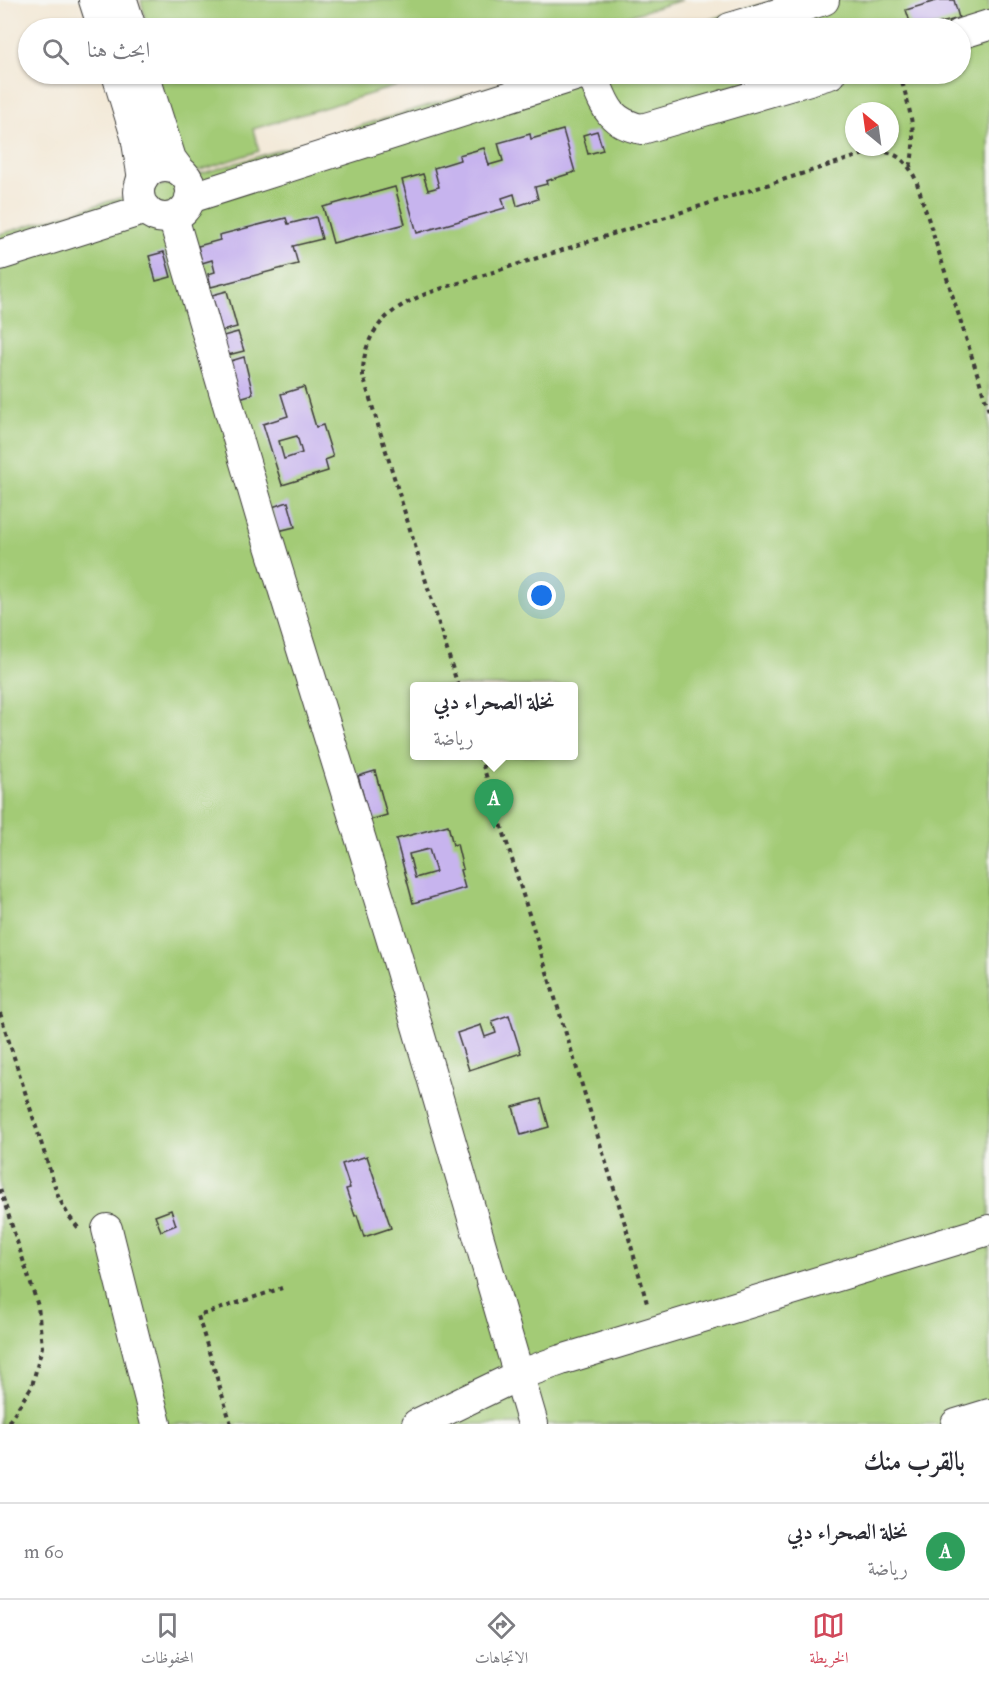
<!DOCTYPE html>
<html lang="ar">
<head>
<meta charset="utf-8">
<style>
	body { margin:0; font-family:"IM FELL Double Pica",Amiri,serif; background:#f7f7f7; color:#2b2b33; direction:rtl }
	.compass { position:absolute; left:845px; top:102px; width:54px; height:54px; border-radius:50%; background:#fff; box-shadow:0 2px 4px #0004; rotate:331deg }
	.you { position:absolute; left:542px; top:596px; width:21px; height:21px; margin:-15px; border:4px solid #fff; border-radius:50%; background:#1a73e8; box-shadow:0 0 0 9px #1a73e833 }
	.badge { display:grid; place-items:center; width:39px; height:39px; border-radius:50%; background:#d1495b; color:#fff; font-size:20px; font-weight:700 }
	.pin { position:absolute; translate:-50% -50px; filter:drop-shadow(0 2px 3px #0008) }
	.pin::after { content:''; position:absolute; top:32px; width:21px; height:18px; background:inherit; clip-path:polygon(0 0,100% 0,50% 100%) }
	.popup { position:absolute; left:410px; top:682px; width:168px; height:78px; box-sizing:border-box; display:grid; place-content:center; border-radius:6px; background:#fff; filter:drop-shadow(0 2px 4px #0005); font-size:20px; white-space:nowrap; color:#7c7c81 }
	.popup b { font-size:22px; color:#2b2b33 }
	.popup::after { content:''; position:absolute; left:50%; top:100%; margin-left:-12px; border:12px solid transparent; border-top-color:#fff }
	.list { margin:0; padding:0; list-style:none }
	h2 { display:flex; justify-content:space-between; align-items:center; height:78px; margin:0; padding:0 24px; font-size:26px }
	h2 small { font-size:20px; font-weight:400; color:#7c7c81 }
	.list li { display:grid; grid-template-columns:39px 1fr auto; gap:18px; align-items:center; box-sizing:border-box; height:96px; padding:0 24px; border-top:2px solid #e1e1e2 }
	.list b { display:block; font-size:22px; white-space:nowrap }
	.list p { margin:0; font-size:20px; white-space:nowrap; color:#7c7c81 }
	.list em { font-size:20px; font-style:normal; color:#7c7c81 }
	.icon { flex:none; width:33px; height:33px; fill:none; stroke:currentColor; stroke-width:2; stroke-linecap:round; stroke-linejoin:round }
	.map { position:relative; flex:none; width:989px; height:1424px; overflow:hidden; direction:ltr }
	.search { position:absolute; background:#fff; box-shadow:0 2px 4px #0004; left:18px; right:18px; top:18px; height:66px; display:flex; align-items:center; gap:15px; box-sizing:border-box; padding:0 21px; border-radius:33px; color:#7c7c81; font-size:22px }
	.sheet { height:174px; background:#fff }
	nav { display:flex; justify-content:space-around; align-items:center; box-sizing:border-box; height:84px; border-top:2px solid #e1e1e2; background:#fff; font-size:16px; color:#7c7c81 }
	nav a { display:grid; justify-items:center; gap:3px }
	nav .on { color:#d1495b }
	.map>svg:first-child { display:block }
</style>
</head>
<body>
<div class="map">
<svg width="989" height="1424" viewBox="0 0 989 1424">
	<rect width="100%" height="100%" fill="#f6f6f2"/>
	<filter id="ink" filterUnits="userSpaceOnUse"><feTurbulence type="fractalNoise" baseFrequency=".0167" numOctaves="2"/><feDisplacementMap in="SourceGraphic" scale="12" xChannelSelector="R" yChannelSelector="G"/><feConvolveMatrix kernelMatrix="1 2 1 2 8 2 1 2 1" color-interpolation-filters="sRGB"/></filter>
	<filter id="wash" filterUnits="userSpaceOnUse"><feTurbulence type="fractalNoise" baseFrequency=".008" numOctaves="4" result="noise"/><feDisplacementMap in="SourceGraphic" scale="24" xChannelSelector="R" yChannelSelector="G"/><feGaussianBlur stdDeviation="1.35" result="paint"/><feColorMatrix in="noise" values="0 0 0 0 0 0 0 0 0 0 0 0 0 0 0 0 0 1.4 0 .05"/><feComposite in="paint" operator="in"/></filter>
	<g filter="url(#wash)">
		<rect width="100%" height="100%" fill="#f3e8d5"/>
		<!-- green -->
		<g fill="#a3cb76" stroke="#607449" stroke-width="1.5" fill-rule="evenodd">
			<path d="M141 0H682L587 28H147Z"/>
			<path d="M776 0H989V1424H0V234L533 74H960V28H682ZM854 111H890V147H854ZM414 686H574V756H414Z"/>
			<path d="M157 74H437L253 129 259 151 195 172 181 166Z"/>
		</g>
		<g id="blocks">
			<!-- building -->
			<g fill="#c7b4ee" fill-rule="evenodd">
				<path d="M939 0H954L959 18 923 28H912L906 10Z"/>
				<path d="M563 130 575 172 546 181 547 184 535 187 538 199 517 206 514 194 502 198 505 208 417 233 402 180 423 174 428 190 439 187 434 168 460 160 459 155 484 148 489 165 503 161 498 143 530 134 531 139Z"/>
				<path d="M597 131 603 150 588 154 583 135Z"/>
				<path d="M395 187 405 224 333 243 323 207Z"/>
				<path d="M316 217 322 239 293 246 298 264 211 287 208 274 215 272 212 260 202 263 198 246 220 240 219 235 286 218 288 224Z"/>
				<path d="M164 252 171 277 156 281 149 256Z"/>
				<path d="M227 291 237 327 222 331 212 295Z"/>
				<path d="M238 332 244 351 220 357 216 338Z"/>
				<path d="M244 357 253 394 233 400 224 363Z"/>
				<path d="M304 387 316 427 323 425 333 457 325 460 328 471 282 485 263 424 288 416 281 394ZM297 436 302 453 284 459 279 441Z"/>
				<path d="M288 502 295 527 278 531 272 507Z"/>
				<path d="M375 771 387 815 370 820 358 776Z"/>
				<path d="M448 825 453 845 457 844 463 869 460 870 465 888 413 903 396 839ZM429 849 436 872 415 878 409 854Z"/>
				<path d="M509 1015 521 1053 469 1070 457 1033 481 1025 485 1037 496 1033 492 1021Z"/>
				<path d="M541 1099 549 1127 521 1135 513 1107Z"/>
				<path d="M367 1156 391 1228 364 1237 357 1215 355 1216 346 1189 350 1188 342 1164Z"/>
				<path d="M171 1210 176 1225 161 1231 155 1216Z"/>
			</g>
		</g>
	</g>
	<g filter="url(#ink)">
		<use href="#blocks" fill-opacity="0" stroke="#3c3b38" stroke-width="1.5"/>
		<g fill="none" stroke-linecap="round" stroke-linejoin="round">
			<defs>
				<g id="minor">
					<path d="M94 0 103 28"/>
					<path d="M122 0 131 28"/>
					<path d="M730 28 824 0"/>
					<path d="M960 34 989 25"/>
					<path d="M117 74 136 136 143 179"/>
					<path d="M144 74 171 159 180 171"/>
					<path d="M592 74C604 102 607 123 642 129L830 74"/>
					<circle cx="165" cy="192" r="26"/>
					<path d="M190 198 581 74"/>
					<path d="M173 217 261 517 394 947 533 1424"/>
					<path d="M0 255 146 209"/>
					<path d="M107 1229 156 1424"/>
					<path d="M417 1424 519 1375 561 1360 989 1230"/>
					<path d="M956 1424 989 1414"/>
				</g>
			</defs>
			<!-- minor casing -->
			<use href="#minor" stroke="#3c3b38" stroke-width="32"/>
			<!-- path -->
			<g stroke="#3c3b38" stroke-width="4" stroke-dasharray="4.5 4.5" stroke-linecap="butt">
				<path d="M900 74C909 108 918 132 910 168"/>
				<path d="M458 686 363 376C362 324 398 302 443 288L861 155C888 147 904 154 916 180L989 411"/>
				<path d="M480 756 625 1224 648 1307"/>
				<path d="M0 1013 58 1196 68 1215 80 1230"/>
				<path d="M0 1189 38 1306 42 1347 32 1386 10 1420 5 1424"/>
				<path d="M231 1424 198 1316 282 1288"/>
			</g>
			<!-- minor -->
			<use href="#minor" stroke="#fff" stroke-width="30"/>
		</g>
	</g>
</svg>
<svg class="compass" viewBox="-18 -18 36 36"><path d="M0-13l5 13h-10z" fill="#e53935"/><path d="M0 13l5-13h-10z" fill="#7c7c81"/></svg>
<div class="you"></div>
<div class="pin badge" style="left:494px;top:829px;background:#2e9e5b">A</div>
<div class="popup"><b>نخلة الصحراء دبي</b>رياضة</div>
<div class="search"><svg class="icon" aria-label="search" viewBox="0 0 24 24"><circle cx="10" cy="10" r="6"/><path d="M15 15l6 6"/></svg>ابحث هنا</div>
</div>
<section class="sheet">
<h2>بالقرب منك<small></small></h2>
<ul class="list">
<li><span class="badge" style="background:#2e9e5b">A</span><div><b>نخلة الصحراء دبي</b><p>رياضة</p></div><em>60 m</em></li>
</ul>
</section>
<nav>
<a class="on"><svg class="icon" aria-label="map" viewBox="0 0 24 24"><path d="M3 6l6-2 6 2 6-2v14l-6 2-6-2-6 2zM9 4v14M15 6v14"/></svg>الخريطة</a>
<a><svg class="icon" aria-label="directions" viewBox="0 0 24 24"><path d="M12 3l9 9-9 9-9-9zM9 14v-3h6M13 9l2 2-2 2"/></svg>الاتجاهات</a>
<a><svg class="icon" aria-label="saved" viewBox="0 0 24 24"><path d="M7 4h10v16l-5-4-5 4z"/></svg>المحفوظات</a>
</nav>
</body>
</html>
